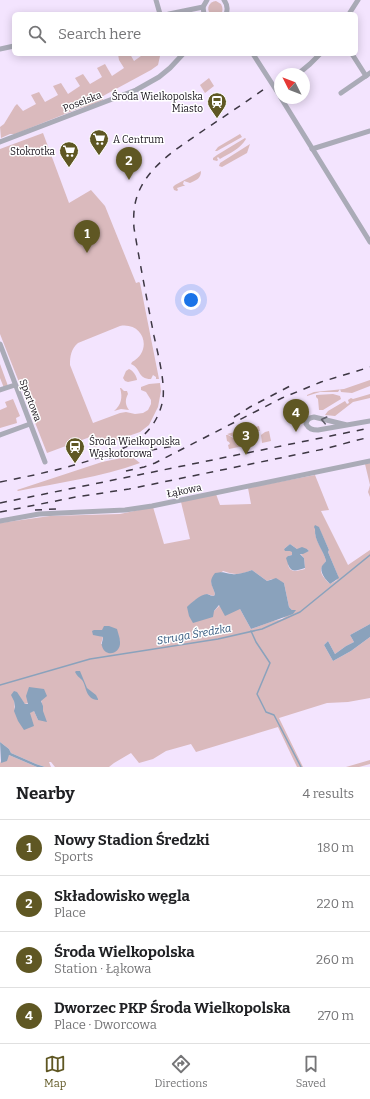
<!DOCTYPE html>
<html lang="en">
<head>
<meta charset="utf-8">
<style>
	body { margin:0; font-family:Bitter,serif; background:#f2f2f2; color:#202124 }
	.compass { position:absolute; left:274px; top:68px; width:36px; height:36px; border-radius:50%; background:#fff; box-shadow:0 2px 10px #0003; rotate:312deg }
	.you { position:absolute; left:191px; top:300px; width:14px; height:14px; margin:-10px; border:3px solid #fff; border-radius:50%; background:#1a73e8; box-shadow:0 0 0 6px #1a73e833 }
	.badge { display:grid; place-items:center; width:26px; height:26px; border-radius:50%; background:#5f5723; color:#fff; font-size:13px; font-weight:700 }
	.pin { position:absolute; translate:-50% -33px; filter:drop-shadow(0 1px 2px #0008) }
	.pin::after { content:''; position:absolute; top:21px; width:14px; height:12px; background:inherit; clip-path:polygon(0 0,100% 0,50% 100%) }
	.list { margin:0; padding:0; list-style:none }
	h2 { display:flex; justify-content:space-between; align-items:center; height:52px; margin:0; padding:0 16px; font-size:17px }
	h2 small { font-size:13px; font-weight:400; color:#757577 }
	.list li { display:grid; grid-template-columns:26px 1fr auto; gap:12px; align-items:center; box-sizing:border-box; height:56px; padding:0 16px; border-top:1px solid #e0e0e0 }
	.list b { display:block; font-size:15px; white-space:nowrap }
	.list p { margin:0; font-size:13px; white-space:nowrap; color:#757577 }
	.list em { font-size:13px; font-style:normal; color:#757577 }
	.icon { flex:none; width:22px; height:22px; fill:none; stroke:currentColor; stroke-width:2; stroke-linecap:round; stroke-linejoin:round }
	.map { position:relative; flex:none; width:370px; height:767px; overflow:hidden }
	.search { position:absolute; background:#fff; box-shadow:0 2px 10px #0003; left:12px; right:12px; top:12px; height:44px; display:flex; align-items:center; gap:10px; box-sizing:border-box; padding:0 14px; border-radius:6px; color:#757577; font-size:15px }
	.sheet { height:276px; background:#fff }
	nav { display:flex; justify-content:space-around; align-items:center; box-sizing:border-box; height:56px; border-top:1px solid #e0e0e0; background:#fff; font-size:11px; color:#757577 }
	nav a { display:grid; justify-items:center; gap:2px }
	nav .on { color:#5f5723 }
	.map>svg:first-child { display:block }
</style>
</head>
<body>
<div class="map">
<svg width="370" height="767" viewBox="0 0 370 767">
	<rect width="100%" height="100%" fill="#f3e4fe"/>
	<!-- green -->
	<g fill="#dababd" fill-rule="evenodd">
		<path d="M216 1 221 4C223 8 223 11 221 14H210C206 8 209 2 216 1Z"/>
		<path d="M118 54H130L134 61 141 56 140 54H159L160 56 158 65 151 70 103 96V100L89 106 80 108 15 134H10L1 138 0 127 4 124 15 106 17 104 23 111 36 104 31 95 39 92 45 102 58 95 53 86 61 83 68 94 80 86 75 78 83 74 90 84 102 77 97 68 105 64 112 76 124 68 119 60Z"/>
		<path d="M209 78 214 86 205 93 200 85Z"/>
		<path d="M43 133 69 203 91 190 105 206 136 283 139 282 140 283 159 379H156V377L153 375 151 379C137 379 142 369 131 364L132 362C153 351 144 322 120 326L78 343C71 349 70 356 70 365L93 423 120 413 126 412 135 414 143 413 148 410 151 404V400L146 392 141 390V387L149 384 160 383 161 391 158 407 149 425 140 432 103 445 94 447 90 437 47 453 0 334V149Z"/>
		<path d="M240 134 242 137 217 151H215L218 147Z"/>
		<path d="M245 138 246 139C240 149 230 153 220 159L218 157 217 158 218 160 217 161 213 160V158L217 155Z"/>
		<path d="M250 144 247 153 222 167 219 166 220 163Z"/>
		<path d="M201 171C201 179 196 180 190 183L184 181 183 184 185 186H183L177 188 178 190 177 191 174 190 173 187 175 185Z"/>
		<path d="M0 364 8 386 4 388 0 378Z"/>
		<path d="M129 369C133 370 137 377 137 380L128 382 125 381 123 378 126 371Z"/>
		<path d="M370 380V386L352 393 341 392 340 389 338 392H320L307 396V395L314 392 344 389Z"/>
		<path d="M120 388H121L124 391H127L128 394C125 399 125 405 129 410L121 409 114 411C121 405 123 398 120 388Z"/>
		<path d="M333 394 340 396 341 399 323 410H319L318 399 316 397V395Z"/>
		<path d="M370 394V398L353 402 335 416 325 415 328 411 345 401 347 404 349 403 348 400 351 398 353 399Z"/>
		<path d="M13 399 20 416 16 418 17 423 0 428V410L7 407 5 402Z"/>
		<path d="M259 426 260 431H258L257 428 251 429 252 432 250 433V429L246 430 247 432H242L247 435V440L246 443 227 434 246 429Z"/>
		<path d="M269 431 271 441 262 443 261 435 265 432Z"/>
		<path d="M226 435H228L245 444 244 446 229 449 228 445 230 444 229 442 227 441Z"/>
		<path d="M131 456 140 463C101 477 58 483 18 491L17 490 102 462Z"/>
		<path d="M370 463V497L368 492 370 485 365 464Z"/>
		<path d="M315 475 329 510 321 511 348 565 370 550V624L350 635 354 642 346 646 335 654 328 641 324 645 333 661 351 651 370 637V698L348 702 327 703 279 718 303 767H297L278 727 196 752 191 744 166 751 153 759 139 763 131 753 114 763 109 767H55L51 762H49L51 767H45L36 764 11 753 9 749 0 742V523L50 516 120 514 153 507 164 544 190 539 181 502 216 494 220 505 251 504 248 488ZM319 528 329 550 328 552 338 576 337 580 330 584C326 580 318 572 322 567 323 565 325 563 326 561 324 551 314 540 315 529ZM290 544 297 549H307L309 551 300 553 304 558 305 569C291 573 287 571 288 556L292 555V551L284 549ZM252 570 267 581 272 579 284 583 289 607 292 610H295L282 619 273 621 251 629 240 609 220 605 214 611 194 601 207 594 214 596 215 594 211 582 223 571C235 575 240 575 252 570ZM118 634 120 643 101 644 103 637 100 636ZM21 699 25 704 41 700C44 709 42 713 38 720L34 711 16 714C14 710 15 706 14 701Z"/>
		<path d="M9 755 37 767H0V761L1 763Z"/>
		<path d="M370 760V764L359 767H346Z"/>
	</g>
	<!-- water -->
	<g fill="#8aa2bc">
		<path d="M315 525 319 527 329 550 328 552 339 578 330 584C326 580 319 572 322 566 323 564 325 563 326 561 324 551 314 541 315 529L314 527Z"/>
		<path d="M290 544 297 549 302 547 307 549 309 551 303 554H300L304 558 305 568C291 573 290 571 286 558L288 556 292 555V552L290 551H285L284 549Z"/>
		<path d="M252 570 267 581 276 578 284 583 289 607 292 610H296L293 614 251 629 240 609 225 616 219 605 214 611 213 617 193 623 189 616 187 607C191 603 201 594 207 594 210 595 212 596 214 596L215 594C212 584 208 582 215 573 225 571 224 573 232 574 238 575 246 572 252 570Z"/>
		<path d="M370 624V637L351 651 333 661 324 645 328 641 335 654 346 646 354 642 350 635Z"/>
		<path d="M104 626H109L117 629C118 633 120 638 120 642 121 654 105 658 102 646 101 644 103 640 103 637L93 635 92 631 94 630H102Z"/>
		<path d="M76 671H80L87 688 96 695 98 699V700C85 699 87 687 82 680 79 677 77 676 75 672Z"/>
		<path d="M29 687 44 689 47 696 41 701 43 706V711L47 722 38 720 34 711 30 713 34 726 24 730 18 721 14 711 15 707 14 701 11 695 14 691 17 692 25 704H28L26 696Z"/>
		<path d="M0 742 9 749 11 753 36 764 45 767H37L9 755 7 761 1 763Z"/>
	</g>
	<g fill="none" stroke-linecap="round" stroke-linejoin="round">
		<!-- stream -->
		<g stroke="#8aa2bc" stroke-width="1.5">
			<path d="M251 631 256 642 270 663 257 694 266 712 274 715 301 767"/>
			<path d="M0 685 90 659 218 639 262 629 300 612 370 555"/>
		</g>
		<!-- minor -->
		<g stroke="#aaabb7" stroke-width="5">
			<path d="M156 0 160 14"/>
			<path d="M224 0C227 4 228 9 226 14"/>
			<path d="M169 14 203 7"/>
			<path d="M204 14 203 7 207 0"/>
			<path d="M349 14 358 0"/>
			<path d="M0 49 14 46"/>
			<path d="M253 54 280 96"/>
			<path d="M352 54 366 76"/>
			<path d="M298 74 310 64 320 54"/>
			<path d="M341 93 370 73"/>
			<path d="M281 98 370 242"/>
			<path d="M0 142 136 90 159 77 170 68 183 54"/>
			<path d="M312 149 370 131"/>
			<path d="M0 344 45 462"/>
			<path d="M0 390 15 385"/>
			<path d="M347 425 314 417C309 418 307 419 306 424 309 429 312 430 318 430L370 421"/>
			<path d="M0 435 30 424"/>
			<path d="M0 521 39 514 125 510 152 506 370 461"/>
		</g>
		<!-- rail -->
		<g stroke="#3d3743" stroke-width="1.5" stroke-dasharray="7 7" stroke-linecap="butt">
			<path d="M234 417 250 407 292 385"/>
			<path d="M109 458 173 446"/>
			<path d="M126 471 144 467 155 463 282 398 321 382 370 367"/>
			<path d="M0 482C35 475 69 468 103 456 114 452 126 448 136 441 151 431 160 416 163 399 165 381 158 354 154 336 147 300 140 264 134 228 133 214 134 200 141 187 154 162 181 146 204 130 225 116 246 102 267 87"/>
			<path d="M0 503 370 428"/>
			<path d="M35 510 56 509"/>
			<path d="M0 512 76 497 129 489 324 449 354 441 370 437"/>
		</g>
	</g>
	<!-- one-way arrows -->
	<defs><path id="oneway-chevron" d="M-2-3.5L2.5 0L-2 3.5" fill="none" stroke-width="1.6" stroke-linecap="round" stroke-linejoin="round"/></defs>
	<use stroke="#615f6a" href="#oneway-chevron" transform="translate(324 420) rotate(-167)"/>
	<!-- icons -->
	<defs>
		<symbol id="station-pin" viewBox="-11 -11 22 30"><path d="M0 17L-7.5 6A9.5 9.5 0 1 1 7.5 6Z" fill="#5f5723" stroke="#fff"/><path d="M-3-6H3Q5-6 5-4V2Q5 4 3 4L4.5 6H3L1.5 4h-3L-3 6H-4.5L-3 4Q-5 4-5 2V-4Q-5-6-3-6ZM-3.5-4v3h7v-3ZM-3.5 1v1.5H-2V1ZM2 1v1.5H3.5V1Z" fill="#fff"/></symbol>
		<symbol id="supermarket-pin" viewBox="-11 -11 22 30"><path d="M0 17L-7.5 6A9.5 9.5 0 1 1 7.5 6Z" fill="#5f5723" stroke="#fff"/><path d="M-6-5.5h2.5l.6 2H6L4.5 2H-2.5L-4.4-4H-6ZM-1.5 3.2a1.3 1.3 0 1 0 .1 0ZM3 3.2a1.3 1.3 0 1 0 .1 0Z" fill="#fff"/></symbol>
	</defs>
	<g fill-rule="evenodd">
		<use href="#station-pin" x="206" y="91" width="22" height="30"/>
		<use href="#supermarket-pin" x="88" y="128" width="22" height="30"/>
		<use href="#supermarket-pin" x="58" y="140" width="22" height="30"/>
		<use href="#station-pin" x="64" y="436" width="22" height="30"/>
	</g>
	<g text-anchor="middle" stroke-width="3" stroke-linejoin="round" paint-order="stroke">
		<!-- poi labels -->
		<g font-size="10" fill="#18131c" stroke="#fff" text-anchor="end">
			<text x="203" y="100">Środa Wielkopolska<tspan x="203" dy="12">Miasto</tspan></text>
			<text x="113" y="143" text-anchor="start">A Centrum</text>
			<text x="55" y="155">Stokrotka</text>
			<text x="89" y="445" text-anchor="start">Środa Wielkopolska<tspan x="89" dy="12">Wąskotorowa</tspan></text>
		</g>
		<!-- street labels -->
		<g font-size="10" fill="#18131c" stroke="#fff">
			<text transform="translate(82 101) rotate(-21)" y="4">Poselska</text>
			<text transform="translate(31 400) rotate(69)" y="4">Sportowa</text>
			<text transform="translate(184 490) rotate(-12)" y="4">Łąkowa</text>
		</g>
		<!-- water labels -->
		<g font-size="11" font-style="italic" fill="#33587e" stroke="#fff">
			<text transform="translate(194 634) rotate(-10)" y="4">Struga Średzka</text>
		</g>
	</g>
</svg>
<svg class="compass" viewBox="-18 -18 36 36"><path d="M0-13l5 13h-10z" fill="#e53935"/><path d="M0 13l5-13h-10z" fill="#757577"/></svg>
<div class="you"></div>
<div class="pin badge" style="left:87px;top:253px">1</div>
<div class="pin badge" style="left:129px;top:180px">2</div>
<div class="pin badge" style="left:246px;top:455px">3</div>
<div class="pin badge" style="left:296px;top:432px">4</div>
<div class="search"><svg class="icon" aria-label="search" viewBox="0 0 24 24"><circle cx="10" cy="10" r="6"/><path d="M15 15l6 6"/></svg>Search here</div>
</div>
<section class="sheet">
<h2>Nearby<small>4 results</small></h2>
<ul class="list">
<li><span class="badge">1</span><div><b>Nowy Stadion Średzki</b><p>Sports</p></div><em>180 m</em></li>
<li><span class="badge">2</span><div><b>Składowisko węgla</b><p>Place</p></div><em>220 m</em></li>
<li><span class="badge">3</span><div><b>Środa Wielkopolska</b><p>Station · Łąkowa</p></div><em>260 m</em></li>
<li><span class="badge">4</span><div><b>Dworzec PKP Środa Wielkopolska</b><p>Place · Dworcowa</p></div><em>270 m</em></li>
</ul>
</section>
<nav>
<a class="on"><svg class="icon" aria-label="map" viewBox="0 0 24 24"><path d="M3 6l6-2 6 2 6-2v14l-6 2-6-2-6 2zM9 4v14M15 6v14"/></svg>Map</a>
<a><svg class="icon" aria-label="directions" viewBox="0 0 24 24"><path d="M12 3l9 9-9 9-9-9zM9 14v-3h6M13 9l2 2-2 2"/></svg>Directions</a>
<a><svg class="icon" aria-label="saved" viewBox="0 0 24 24"><path d="M7 4h10v16l-5-4-5 4z"/></svg>Saved</a>
</nav>
</body>
</html>
